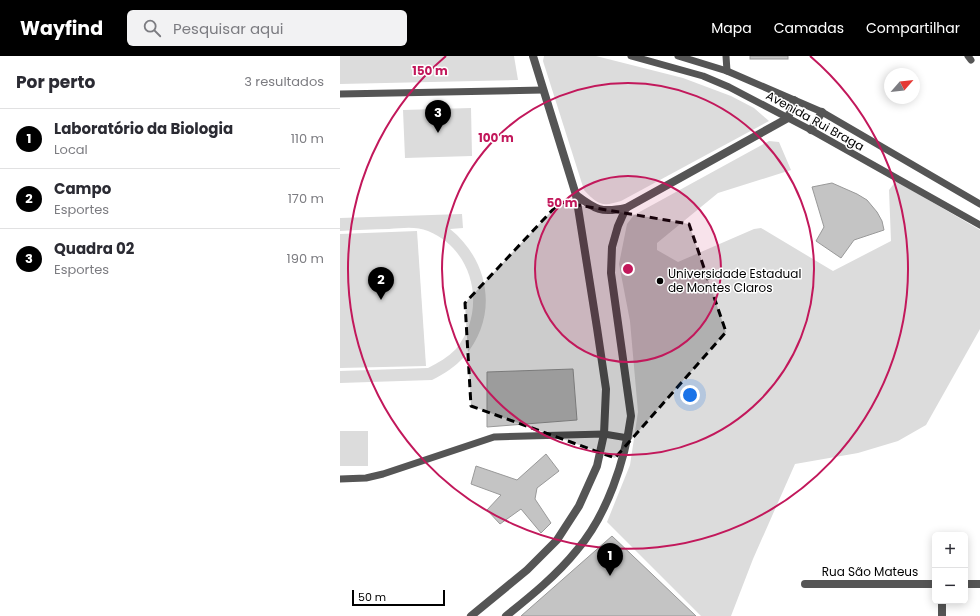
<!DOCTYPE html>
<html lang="pt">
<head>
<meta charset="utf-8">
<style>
	body { margin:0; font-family:Poppins,sans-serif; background:#f2f2f3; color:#2b2b33 }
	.controls { position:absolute; right:12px; bottom:12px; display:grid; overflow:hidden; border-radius:6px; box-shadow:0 2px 10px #0003 }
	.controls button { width:36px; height:36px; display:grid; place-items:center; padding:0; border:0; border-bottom:1px solid #e1e1e2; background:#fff; color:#2b2b33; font:20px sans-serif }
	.compass { position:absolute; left:544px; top:12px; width:36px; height:36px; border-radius:50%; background:#fff; box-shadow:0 2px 10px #0003; rotate:62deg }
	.scale { position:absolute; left:12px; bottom:10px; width:93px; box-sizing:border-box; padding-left:4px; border:2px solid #000; border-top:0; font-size:11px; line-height:14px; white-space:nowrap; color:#000; -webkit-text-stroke:3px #fff; paint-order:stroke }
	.you { position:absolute; left:350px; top:339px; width:14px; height:14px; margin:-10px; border:3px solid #fff; border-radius:50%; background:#1a73e8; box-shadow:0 0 0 6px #1a73e833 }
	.badge { display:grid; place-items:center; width:26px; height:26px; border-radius:50%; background:#000; color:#fff; font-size:13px; font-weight:700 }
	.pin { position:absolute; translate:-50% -33px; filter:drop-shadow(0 1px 2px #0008) }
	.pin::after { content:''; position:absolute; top:21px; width:14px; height:12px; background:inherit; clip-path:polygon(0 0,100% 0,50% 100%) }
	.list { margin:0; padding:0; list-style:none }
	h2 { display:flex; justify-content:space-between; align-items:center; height:52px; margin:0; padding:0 16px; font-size:17px }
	h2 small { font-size:13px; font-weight:400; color:#7c7c81 }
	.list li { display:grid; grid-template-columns:26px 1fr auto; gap:12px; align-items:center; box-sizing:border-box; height:60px; padding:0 16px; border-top:1px solid #e1e1e2 }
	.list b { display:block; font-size:15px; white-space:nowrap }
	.list p { margin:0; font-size:13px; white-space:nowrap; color:#7c7c81 }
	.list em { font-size:13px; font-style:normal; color:#7c7c81 }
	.icon { flex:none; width:22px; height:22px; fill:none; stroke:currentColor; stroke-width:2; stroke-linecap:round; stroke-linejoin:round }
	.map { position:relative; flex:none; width:640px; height:560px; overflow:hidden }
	header { display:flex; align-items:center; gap:24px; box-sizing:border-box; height:56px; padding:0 20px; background:#000; color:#fff }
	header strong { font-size:19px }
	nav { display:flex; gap:22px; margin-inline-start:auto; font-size:14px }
	.search { width:280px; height:36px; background:#f2f2f3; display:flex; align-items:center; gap:10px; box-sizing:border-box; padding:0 14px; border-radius:6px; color:#7c7c81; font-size:15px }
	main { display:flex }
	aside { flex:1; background:#fff }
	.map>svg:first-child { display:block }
</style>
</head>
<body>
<header>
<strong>Wayfind</strong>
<div class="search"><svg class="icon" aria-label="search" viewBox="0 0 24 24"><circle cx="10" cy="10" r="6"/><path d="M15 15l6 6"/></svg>Pesquisar aqui</div>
<nav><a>Mapa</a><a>Camadas</a><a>Compartilhar</a></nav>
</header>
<main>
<aside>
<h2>Por perto<small>3 resultados</small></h2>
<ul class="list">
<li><span class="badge">1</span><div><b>Laboratório da Biologia</b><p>Local</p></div><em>110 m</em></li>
<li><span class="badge">2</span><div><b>Campo</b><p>Esportes</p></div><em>170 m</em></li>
<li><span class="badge">3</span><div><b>Quadra 02</b><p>Esportes</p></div><em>190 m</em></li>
</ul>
</aside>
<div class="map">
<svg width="640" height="560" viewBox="0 0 640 560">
	<rect width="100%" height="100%" fill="#fff"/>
	<!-- green -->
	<g fill="#dcdcdc">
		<path d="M0 0H174L178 24 0 28Z"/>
		<path d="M204 0H256L343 22 391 40 414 52 429 65 281 145C262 151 258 149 244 134L203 5Z"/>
		<path d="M131 52 132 100 65 102 63 54Z"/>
		<path d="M429 85 439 86 451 114 378 137 317 187V194L338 206 414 173 421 172 493 215 551 185 549 134 556 125 640 174V273L586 369 558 385 518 397 455 408 413 503 391 560H361L267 466 290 409 298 356 290 265 279 208 287 168 294 159Z"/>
		<path d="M122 158 123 172 110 173C150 205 159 261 124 301 115 311 104 318 92 324L0 327V315L88 312C98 307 108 301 116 293 147 255 135 194 88 175 76 170 62 172 49 173 33 173 16 174 0 175V162Z"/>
		<path d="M77 175 86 310 0 312V178Z"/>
		<rect x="0" y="375" width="28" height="35"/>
	</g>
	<!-- building -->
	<g fill="#c4c4c4" stroke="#999">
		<rect x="410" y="0" width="38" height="3"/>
		<path d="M492 127 517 138 527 144 537 156 542 165 544 174 514 184 501 202 476 185 484 171 472 131Z"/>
		<path d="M233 313 237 364 147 371V316Z"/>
		<path d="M206 398 219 415 197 432 195 443 211 467 201 477 181 453 160 468 147 454 161 439 131 428 136 410 177 424Z"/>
		<path d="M272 480 356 560H181Z"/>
	</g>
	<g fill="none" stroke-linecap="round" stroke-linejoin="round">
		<!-- service -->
		<g stroke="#555" stroke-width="7">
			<path d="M291 0 363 20 389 31 471 74 640 169"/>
			<path d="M338 0 387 15 482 56 640 148"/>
			<path d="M386 0 387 15"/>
			<path d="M628 0 631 4"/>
			<path d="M0 38 203 34"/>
			<path d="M0 423 26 422 43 418 154 381 264 378 288 382"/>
		</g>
		<!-- minor -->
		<g stroke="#555" stroke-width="8">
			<path d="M471 74 482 56"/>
			<path d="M236 139C256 154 261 157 286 152"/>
			<path d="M465 528H595"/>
			<path d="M625 528H640"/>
			<path d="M602 545V560"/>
			<path d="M131 560 187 514 217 484 239 450 257 410 264 378 266 333 257 272 236 139 193 0"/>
			<path d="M166 560C191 540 217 519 237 494 267 459 285 405 291 360L271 217 272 191 278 170 286 152 448 62 454 44"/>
		</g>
	</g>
	<!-- marked area -->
	<path fill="#000" fill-opacity="0.2" stroke="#000" stroke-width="3" stroke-dasharray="8 5" stroke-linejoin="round" d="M220 146 349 168 386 276 275 402 131 350 125 247Z"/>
	<!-- distance rings -->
	<circle cx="288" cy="213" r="93" fill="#c2185b" fill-opacity=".12"/>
	<g fill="none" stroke="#c2185b" stroke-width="2">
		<circle cx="288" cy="213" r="93"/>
		<circle cx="288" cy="213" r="186"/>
		<path d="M470 0A280 280 0 1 1 106 0"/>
	</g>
	<!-- markers -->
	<circle fill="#000" stroke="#fff" stroke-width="1.5" cx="320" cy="225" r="4"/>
	<g text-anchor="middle" stroke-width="3" stroke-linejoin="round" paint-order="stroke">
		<!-- street labels -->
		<g font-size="12" fill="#000" stroke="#fff">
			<text transform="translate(475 65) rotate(29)" y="4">Avenida Rui Braga</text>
			<text x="530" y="520">Rua São Mateus</text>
		</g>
		<!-- poi labels -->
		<g font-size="12" fill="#000" stroke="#fff" text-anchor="start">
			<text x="328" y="222">Universidade Estadual<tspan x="328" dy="14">de Montes Claros</tspan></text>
		</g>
	</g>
	<circle cx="288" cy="213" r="6" fill="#c2185b" stroke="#fff" stroke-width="2"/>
	<g font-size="12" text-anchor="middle" font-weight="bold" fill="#c2185b" stroke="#fff" stroke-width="3" stroke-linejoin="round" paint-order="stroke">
		<text x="90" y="19">150 m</text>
		<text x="156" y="86">100 m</text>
		<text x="222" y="151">50 m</text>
	</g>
</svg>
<div class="controls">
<button>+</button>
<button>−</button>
</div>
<svg class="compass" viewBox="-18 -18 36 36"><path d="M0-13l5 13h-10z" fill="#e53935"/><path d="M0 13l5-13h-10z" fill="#7c7c81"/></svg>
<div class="scale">50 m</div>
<div class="you"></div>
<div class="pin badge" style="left:270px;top:520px">1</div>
<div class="pin badge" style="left:41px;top:244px">2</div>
<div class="pin badge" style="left:98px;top:77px">3</div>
</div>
</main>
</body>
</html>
